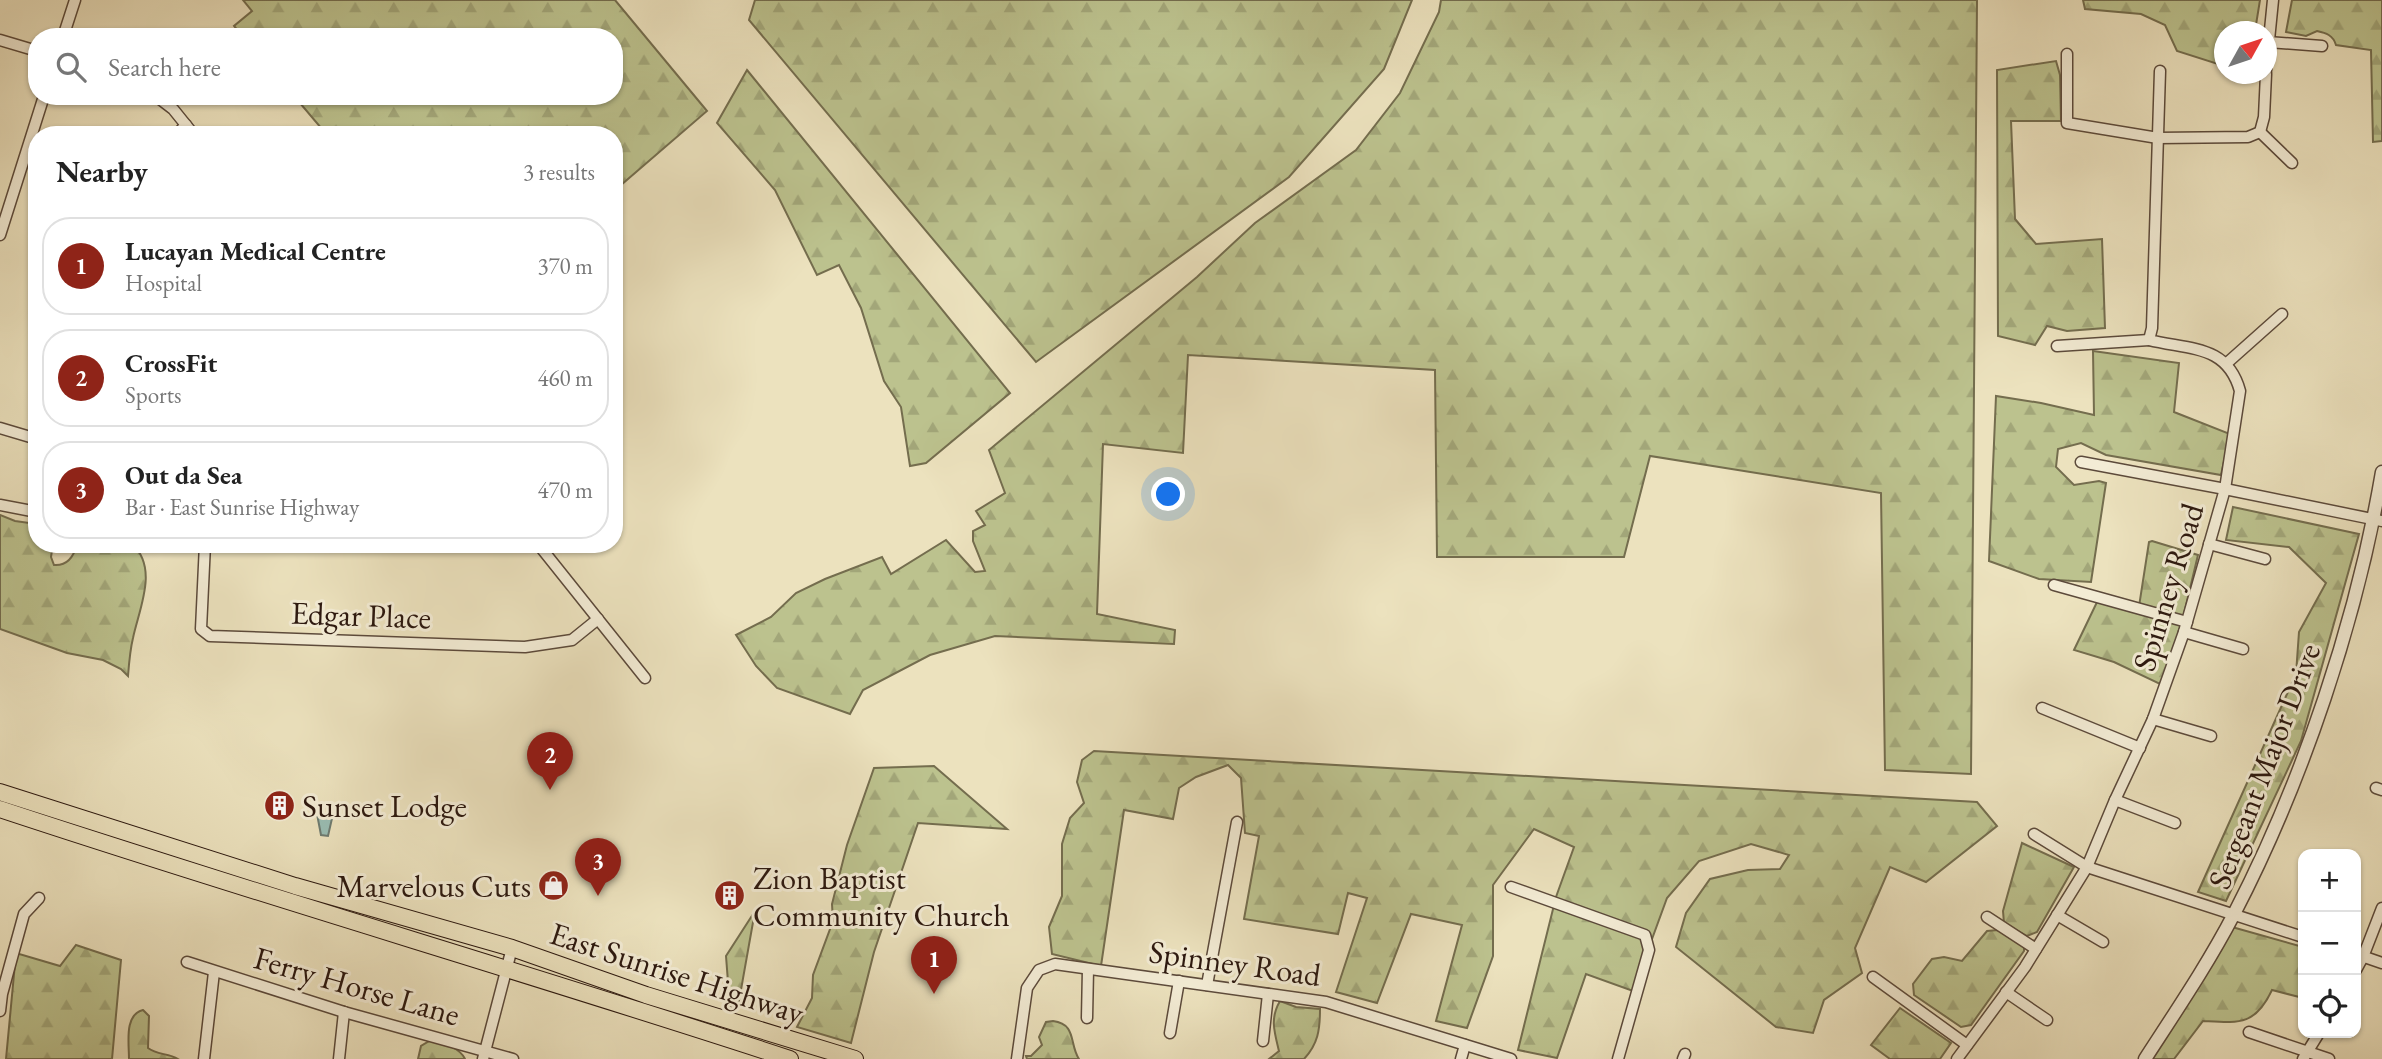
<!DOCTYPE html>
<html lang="en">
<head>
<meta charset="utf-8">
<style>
	body { margin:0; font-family:"EB Garamond",serif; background:#f2f2f2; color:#222 }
	.controls { position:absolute; right:21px; bottom:21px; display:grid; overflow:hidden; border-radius:14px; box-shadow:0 2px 5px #0004 }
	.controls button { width:63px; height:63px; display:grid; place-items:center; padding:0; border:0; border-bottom:2px solid #e0e0e0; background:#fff; color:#222; font:35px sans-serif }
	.compass { position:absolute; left:2214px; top:21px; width:63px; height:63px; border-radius:50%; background:#fff; box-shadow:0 2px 5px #0004; rotate:50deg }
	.you { position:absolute; left:1169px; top:495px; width:24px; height:24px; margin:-18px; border:5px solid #fff; border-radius:50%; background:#1a73e8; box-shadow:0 0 0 10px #1a73e833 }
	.badge { display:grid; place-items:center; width:46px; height:46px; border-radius:50%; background:#8f2418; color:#fff; font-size:23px; font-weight:700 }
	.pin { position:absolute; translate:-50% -58px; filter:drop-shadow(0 2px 4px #0008) }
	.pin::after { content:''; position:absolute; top:37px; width:24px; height:21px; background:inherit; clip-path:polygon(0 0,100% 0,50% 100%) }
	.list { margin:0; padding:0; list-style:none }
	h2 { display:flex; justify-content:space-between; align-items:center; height:91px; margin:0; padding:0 28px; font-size:30px }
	h2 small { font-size:23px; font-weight:400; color:#767676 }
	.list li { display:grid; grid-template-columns:46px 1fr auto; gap:21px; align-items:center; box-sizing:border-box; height:98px; margin:0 14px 14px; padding:0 14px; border:2px solid #e0e0e0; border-radius:28px }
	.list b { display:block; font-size:26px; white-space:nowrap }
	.list p { margin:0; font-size:23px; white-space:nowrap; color:#767676 }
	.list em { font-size:23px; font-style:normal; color:#767676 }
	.icon { flex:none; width:38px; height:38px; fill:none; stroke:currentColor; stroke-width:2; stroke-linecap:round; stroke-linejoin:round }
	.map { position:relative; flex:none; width:2382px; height:1059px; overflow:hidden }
	.search { position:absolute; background:#fff; box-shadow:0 2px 5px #0004; left:28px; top:28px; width:595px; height:77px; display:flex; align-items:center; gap:18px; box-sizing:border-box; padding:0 24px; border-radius:28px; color:#767676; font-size:26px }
	.panel { position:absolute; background:#fff; box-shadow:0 2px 5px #0004; left:28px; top:126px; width:595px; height:427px; border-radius:28px }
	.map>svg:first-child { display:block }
</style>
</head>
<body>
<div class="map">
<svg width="2382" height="1059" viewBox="0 0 2382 1059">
	<defs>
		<pattern id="forest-firs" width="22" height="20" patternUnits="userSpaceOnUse" patternTransform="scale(1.75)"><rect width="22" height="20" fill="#bcc28e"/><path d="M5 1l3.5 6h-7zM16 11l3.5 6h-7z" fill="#a2a679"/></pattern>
	</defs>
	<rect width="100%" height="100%" fill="#ece2be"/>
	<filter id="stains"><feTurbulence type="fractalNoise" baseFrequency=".00286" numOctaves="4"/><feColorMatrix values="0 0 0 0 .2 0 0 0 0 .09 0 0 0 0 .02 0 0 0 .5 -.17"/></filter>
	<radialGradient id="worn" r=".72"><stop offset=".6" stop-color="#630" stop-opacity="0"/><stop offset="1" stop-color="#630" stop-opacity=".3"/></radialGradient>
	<!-- forest -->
	<g fill="url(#forest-firs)" stroke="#746d4e" stroke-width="2">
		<path d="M243 0H615L707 111 614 191V135H327L294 96H614V37H243L234 26 252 11Z"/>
		<path d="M755 0H1412L1384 69 1289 177 1036 362 749 20Z"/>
		<path d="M1441 0H1977L1971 774 1885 770 1881 493 1650 456 1624 557H1437L1435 370 1188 355 1183 453 1103 444 1097 614 1175 630 1174 644 995 636 930 655 863 690 850 714 777 688 756 666 736 635 771 617 796 593 825 579 882 557 891 574 946 540 975 572 985 571 973 541V531L985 525 976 511 1005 493 989 450 1197 277 1255 223 1356 150 1400 93 1439 12Z"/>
		<path d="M2083 0H2260L2255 31 2224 32V66L2177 51 2165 25 2141 14 2085 9Z"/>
		<path d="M2292 0H2382V141L2373 142 2371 50 2336 45C2333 35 2326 33 2317 31L2306 36 2286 32Z"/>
		<path d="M2056 61 2060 75 2061 121H2011L2015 219 2036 244 2102 239 2105 328 2067 331 2047 326 2035 345 1998 336 1997 70Z"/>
		<path d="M747 70 1010 393 926 463 910 466 901 407 884 381 861 308 839 265 817 275 775 190 717 123Z"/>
		<path d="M2093 351 2179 363 2174 412 2230 434 2221 475 2106 455 2081 443 2058 449 2056 467 2074 485 2099 481 2106 483 2091 582 2039 579 1989 561 1996 396 2041 403 2094 415Z"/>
		<path d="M2233 507 2359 534 2301 741 2226 901 2198 892 2296 674 2299 632 2326 583 2289 547 2226 540Z"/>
		<path d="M0 515 15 521 37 524V544H53L51 557 54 565C67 566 74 556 77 544H132C159 568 139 609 133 638 130 650 129 663 128 676L121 669 103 660 67 653 0 629Z"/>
		<path d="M2152 541 2198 555 2177 643 2160 684 2114 662 2074 650 2098 600 2138 613 2149 542Z"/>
		<path d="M1094 751 1977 802 1997 826 1926 882 1890 867 1855 948 1862 973 1824 1000 1813 1033 1776 1027 1676 947 1686 913 1710 879 1748 870 1780 869 1789 855 1751 844 1699 861 1667 898 1633 991 1586 974 1557 1058 1518 1050 1556 897 1574 847 1534 829 1493 885V956L1467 1028 1436 1021 1462 925 1411 914 1377 1003 1336 992 1367 898 1348 893 1338 934 1244 919 1259 836 1245 833 1241 778 1228 765 1196 777 1179 788 1173 819 1124 810 1101 966 1052 954 1049 927 1062 896V844L1070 818 1084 803 1077 782 1082 760Z"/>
		<path d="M934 766 1007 829 918 823 874 952 851 1043 797 1027 812 998 813 975 833 921 832 904 847 845 874 768Z"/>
		<path d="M2022 843 2074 867 2037 932 2027 936 2004 923 2003 911Z"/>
		<path d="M755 911 739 1001 730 1008 726 956Z"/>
		<path d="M2232 927 2303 947V998L2272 990C2255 1026 2239 1023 2203 1021L2174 1059H2148Z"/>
		<path d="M1998 930 2024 946V951L1971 1025 1961 1027 1914 995 1913 984 1932 959 1944 957 1962 961 1987 931Z"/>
		<path d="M76 945 121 960 112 1059H6L16 953 60 966Z"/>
		<path d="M1280 1001 1296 1007 1320 1009C1320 1030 1318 1044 1304 1059H1269L1279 1051C1274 1031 1270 1018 1280 1001Z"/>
		<path d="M1900 1008 1951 1043 1940 1059H1890L1871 1045Z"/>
		<path d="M143 1010 149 1016 148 1048C157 1055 168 1053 178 1059H129C129 1042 124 1015 143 1010Z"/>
		<path d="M1053 1021C1077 1024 1069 1044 1079 1059H1027L1026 1056H1031L1042 1045 1039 1037 1046 1022Z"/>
		<path d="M431 1040C443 1042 460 1048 465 1059H418L421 1046Z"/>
	</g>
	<!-- water -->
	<path fill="#99bdb3" stroke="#6d7b71" stroke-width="2" d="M317 814H333L328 836 321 835Z"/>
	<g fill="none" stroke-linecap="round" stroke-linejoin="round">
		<defs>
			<g id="minor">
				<path d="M63 37 75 0"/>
				<path d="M0 40 37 51"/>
				<path d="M2268 42 2322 46"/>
				<path d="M2067 54V123L2158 138 2248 137 2260 132 2264 117 2266 74"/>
				<path d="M2266 70 2273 0"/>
				<path d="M156 96 173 109 194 135"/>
				<path d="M2260 132 2292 163"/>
				<path d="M176 135 186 125"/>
				<path d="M0 235 44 96"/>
				<path d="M2057 346 2149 340"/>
				<path d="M2227 363 2282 314"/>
				<path d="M0 428 37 439"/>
				<path d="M2081 462 2225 489 2382 521"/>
				<path d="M0 505 37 512"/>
				<path d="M205 544 201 629 210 636 525 647 572 640 598 619"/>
				<path d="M538 544 645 678"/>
				<path d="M2209 544 2265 559"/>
				<path d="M2054 585 2187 622"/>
				<path d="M2184 632 2243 649"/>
				<path d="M2042 708 2140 748"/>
				<path d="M2153 719 2211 736"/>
				<path d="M2376 788 2382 790"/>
				<path d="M2115 800 2175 823"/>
				<path d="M2034 834 2087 867 2303 937"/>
				<path d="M1511 887 1645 935 1649 950 1618 1059"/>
				<path d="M2057 915 2103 942"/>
				<path d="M1987 917 2036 949"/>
				<path d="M2356 954 2382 963"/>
				<path d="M187 962 344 1012 513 1059"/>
				<path d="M2356 970 2363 957 2382 908"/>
				<path d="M1873 977 1967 1045"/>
				<path d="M1207 985 1237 822"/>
				<path d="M2006 992 2047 1020"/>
				<path d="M0 1011 2 994 24 914 39 898"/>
				<path d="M1087 1018 1088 969"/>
				<path d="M2249 1032 2329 1059"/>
				<path d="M1170 1033 1179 981"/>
				<path d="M1263 1041 1268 994"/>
				<path d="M204 1059 214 972"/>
				<path d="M339 1059 344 1012"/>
				<path d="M483 1059 512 948"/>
				<path d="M1017 1059 1027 988 1039 970 1055 964 1326 1002 1511 1059"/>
				<path d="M1461 1059 1465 1045"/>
				<path d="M1683 1059 1685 1054"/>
				<path d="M1957 1059 2025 967 2087 867 2115 800 2153 719 2184 632 2225 489 2240 391C2227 344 2189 350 2149 340L2152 328 2160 71"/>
				<path d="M2303 1059 2319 1033"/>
			</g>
			<path id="tertiary" d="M2145 1059C2176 1011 2208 964 2234 914 2303 781 2357 619 2382 472"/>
			<g id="primary">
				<path d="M0 792 295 886 512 948 646 995 855 1059"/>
				<path d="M0 809C262 896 528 973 790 1059"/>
			</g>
		</defs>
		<!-- minor casing -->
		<use href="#minor" stroke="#5c4a3b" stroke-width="13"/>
		<!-- tertiary casing -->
		<use href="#tertiary" stroke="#5c4a3b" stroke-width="15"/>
		<!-- primary casing -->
		<use href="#primary" stroke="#2c180f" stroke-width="18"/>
		<!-- minor -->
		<use href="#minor" stroke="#f3ecd5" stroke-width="10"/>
		<!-- tertiary -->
		<use href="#tertiary" stroke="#f3ecd5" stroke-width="12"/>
		<!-- primary -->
		<use href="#primary" stroke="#ece2be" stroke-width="16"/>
	</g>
	<!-- icons -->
	<defs>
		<symbol id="building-disc" viewBox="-11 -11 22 22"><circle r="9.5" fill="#8f2418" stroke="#f3ecd5"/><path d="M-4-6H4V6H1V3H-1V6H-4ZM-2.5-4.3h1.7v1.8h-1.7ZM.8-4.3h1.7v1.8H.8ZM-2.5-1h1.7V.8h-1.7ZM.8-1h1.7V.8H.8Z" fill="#fff"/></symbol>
		<symbol id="shop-disc" viewBox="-11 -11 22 22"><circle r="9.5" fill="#8f2418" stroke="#f3ecd5"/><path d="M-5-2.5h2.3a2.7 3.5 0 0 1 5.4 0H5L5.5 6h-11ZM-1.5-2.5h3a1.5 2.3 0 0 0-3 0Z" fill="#fff"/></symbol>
	</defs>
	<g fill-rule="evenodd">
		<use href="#building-disc" x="262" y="788" width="35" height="35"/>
		<use href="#shop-disc" x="536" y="868" width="35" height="35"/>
		<use href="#building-disc" x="712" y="878" width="35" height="35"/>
	</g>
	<g text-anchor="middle" stroke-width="6" stroke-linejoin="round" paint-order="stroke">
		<!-- street labels -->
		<g font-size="32" fill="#2c180f" stroke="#f3ecd5">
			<text transform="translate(2168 587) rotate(-73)" y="11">Spinney Road</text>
			<text transform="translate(361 615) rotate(2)" y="11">Edgar Place</text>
			<text transform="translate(2264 766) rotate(-69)" y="11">Sergeant Major Drive</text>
			<text transform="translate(1235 963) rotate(8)" y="11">Spinney Road</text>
			<text transform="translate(677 973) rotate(18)" y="11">East Sunrise Highway</text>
			<text transform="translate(357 986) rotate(16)" y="11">Ferry Horse Lane</text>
		</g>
		<!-- poi labels -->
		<g font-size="32" fill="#2c180f" stroke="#f3ecd5" text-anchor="start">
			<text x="302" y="817">Sunset Lodge</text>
			<text x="753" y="889">Zion Baptist<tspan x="753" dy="37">Community Church</tspan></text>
			<text x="531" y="897" text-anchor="end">Marvelous Cuts</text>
		</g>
	</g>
	<rect width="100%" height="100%" filter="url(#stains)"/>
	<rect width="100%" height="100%" fill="url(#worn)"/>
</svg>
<div class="controls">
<button>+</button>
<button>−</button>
<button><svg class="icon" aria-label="locate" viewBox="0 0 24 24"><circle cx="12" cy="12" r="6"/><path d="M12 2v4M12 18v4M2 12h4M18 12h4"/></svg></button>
</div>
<svg class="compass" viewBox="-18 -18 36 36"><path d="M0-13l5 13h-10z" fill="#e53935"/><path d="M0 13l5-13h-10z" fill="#767676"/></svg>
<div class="you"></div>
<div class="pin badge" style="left:934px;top:994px">1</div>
<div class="pin badge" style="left:550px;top:790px">2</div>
<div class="pin badge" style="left:598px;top:896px">3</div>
<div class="search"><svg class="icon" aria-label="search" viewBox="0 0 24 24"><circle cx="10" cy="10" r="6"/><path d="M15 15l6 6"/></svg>Search here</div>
<section class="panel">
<h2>Nearby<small>3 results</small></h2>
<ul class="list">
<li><span class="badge">1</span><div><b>Lucayan Medical Centre</b><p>Hospital</p></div><em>370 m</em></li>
<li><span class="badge">2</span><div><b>CrossFit</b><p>Sports</p></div><em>460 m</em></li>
<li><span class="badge">3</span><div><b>Out da Sea</b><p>Bar · East Sunrise Highway</p></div><em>470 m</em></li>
</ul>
</section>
</div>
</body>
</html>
